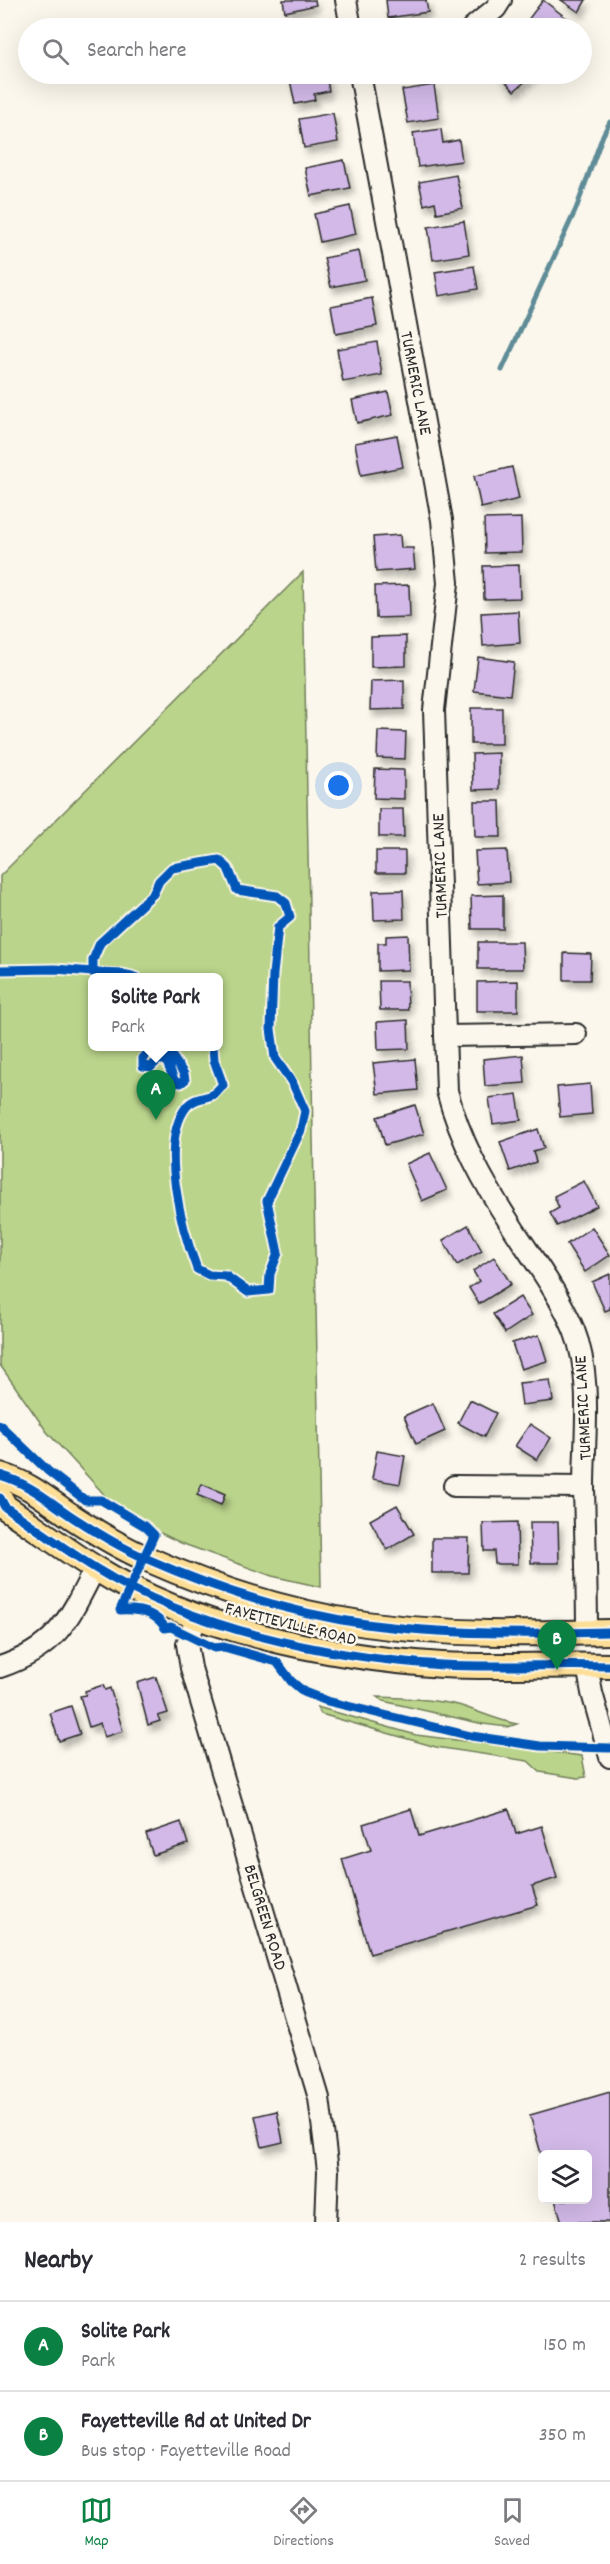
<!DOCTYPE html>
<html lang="en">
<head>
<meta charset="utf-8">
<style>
	body { margin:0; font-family:Dekko,sans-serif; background:#f7f7f7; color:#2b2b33 }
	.controls { position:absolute; right:18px; bottom:18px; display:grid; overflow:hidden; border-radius:9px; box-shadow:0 6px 24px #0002 }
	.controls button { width:54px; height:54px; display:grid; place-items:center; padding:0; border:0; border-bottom:2px solid #e1e1e2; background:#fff; color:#2b2b33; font:30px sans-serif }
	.you { position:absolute; left:339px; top:786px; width:21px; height:21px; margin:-15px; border:4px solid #fff; border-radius:50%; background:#1a73e8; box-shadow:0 0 0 9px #1a73e833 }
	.badge { display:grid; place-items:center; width:39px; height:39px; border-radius:50%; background:#0b8043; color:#fff; font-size:20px; font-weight:700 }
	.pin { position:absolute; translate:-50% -50px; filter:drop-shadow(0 2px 3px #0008) }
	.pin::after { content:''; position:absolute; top:32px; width:21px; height:18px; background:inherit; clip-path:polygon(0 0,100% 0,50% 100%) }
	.popup { position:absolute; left:88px; top:973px; width:135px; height:78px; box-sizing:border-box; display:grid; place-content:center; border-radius:9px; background:#fff; filter:drop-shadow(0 2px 4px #0005); font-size:20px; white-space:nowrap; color:#7c7c81 }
	.popup b { font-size:22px; color:#2b2b33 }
	.popup::after { content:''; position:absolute; left:50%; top:100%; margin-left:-12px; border:12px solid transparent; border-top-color:#fff }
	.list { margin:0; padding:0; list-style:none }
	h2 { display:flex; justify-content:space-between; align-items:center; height:78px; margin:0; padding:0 24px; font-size:26px }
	h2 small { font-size:20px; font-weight:400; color:#7c7c81 }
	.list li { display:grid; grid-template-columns:39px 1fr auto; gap:18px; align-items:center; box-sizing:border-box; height:90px; padding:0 24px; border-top:2px solid #e1e1e2 }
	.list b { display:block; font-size:22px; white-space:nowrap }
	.list p { margin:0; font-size:20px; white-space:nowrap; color:#7c7c81 }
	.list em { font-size:20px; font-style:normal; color:#7c7c81 }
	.icon { flex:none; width:33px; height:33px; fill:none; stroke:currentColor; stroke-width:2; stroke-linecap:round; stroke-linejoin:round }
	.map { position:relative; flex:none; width:610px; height:2222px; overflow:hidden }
	.search { position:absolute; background:#fff; box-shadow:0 6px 24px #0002; left:18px; right:18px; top:18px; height:66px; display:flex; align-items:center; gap:15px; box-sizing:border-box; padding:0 21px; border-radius:33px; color:#7c7c81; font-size:22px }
	.sheet { height:258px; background:#fff }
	nav { display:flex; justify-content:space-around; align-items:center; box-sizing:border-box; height:84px; border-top:2px solid #e1e1e2; background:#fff; font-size:16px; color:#7c7c81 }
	nav a { display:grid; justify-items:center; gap:3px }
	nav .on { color:#0b8043 }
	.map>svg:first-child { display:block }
</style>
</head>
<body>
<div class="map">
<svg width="610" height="2222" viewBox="0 0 610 2222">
	<defs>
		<filter id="shadow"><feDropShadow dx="3.5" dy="6" stdDeviation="3" flood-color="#0004"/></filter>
	</defs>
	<rect width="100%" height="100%" fill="#fbf7ec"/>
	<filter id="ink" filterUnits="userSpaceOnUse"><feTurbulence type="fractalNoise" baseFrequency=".0167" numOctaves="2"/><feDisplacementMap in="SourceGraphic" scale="12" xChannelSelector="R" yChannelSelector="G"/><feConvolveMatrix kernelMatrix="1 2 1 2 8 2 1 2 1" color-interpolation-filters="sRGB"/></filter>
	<g filter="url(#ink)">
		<!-- green -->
		<g fill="#bad48b" stroke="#72805b" stroke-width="1.5" fill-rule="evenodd">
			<path d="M303 572 321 1587 272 1576 181 1543 122 1514 47 1432 0 1365V876ZM93 978H219V1046H93Z"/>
			<path d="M377 1697C404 1698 432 1699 458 1705 478 1711 496 1720 517 1724L508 1727 483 1724 383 1701Z"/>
			<path d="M317 1707 416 1735 582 1756 586 1777 578 1778 540 1772 528 1761 436 1747 321 1714Z"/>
		</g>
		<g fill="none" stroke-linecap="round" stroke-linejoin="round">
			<!-- stream -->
			<path stroke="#5e8c97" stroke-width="5" d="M502 370 576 209 603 135 610 122"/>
		</g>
		<!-- building -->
		<g fill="#d2b9e8" stroke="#2b2b2b" stroke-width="1.5" filter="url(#shadow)">
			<path d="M283 0H315L316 5 285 12Z"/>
			<path d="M386 0H426L428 12 388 18Z"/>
			<path d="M543 0 574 24 571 28H536L527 21Z"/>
			<path d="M561 0H586L579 12Z"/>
			<path d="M318 19 320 28H284L283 26Z"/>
			<path d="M295 74H326L329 91 314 94 315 100 295 104 289 75Z"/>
			<path d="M499 74H534L514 91Z"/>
			<path d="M434 85 439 118 408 123 402 90Z"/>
			<path d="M333 113 338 142 304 148 299 119Z"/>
			<path d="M441 129 443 143 459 140 462 161 418 167 413 133Z"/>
			<path d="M344 160 350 188 311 196 305 168Z"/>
			<path d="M456 175 463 208 437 213 435 202 424 205 419 182Z"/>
			<path d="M350 206 356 234 320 242 314 214Z"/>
			<path d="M464 221 469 254 433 260 428 227Z"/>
			<path d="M359 251 365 280 331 287 324 258Z"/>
			<path d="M474 266 478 289 439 296 435 272Z"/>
			<path d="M372 298 377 326 336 334 331 306Z"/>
			<path d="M377 342 382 375 343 382 337 349Z"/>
			<path d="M388 392 393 415 357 423 352 400Z"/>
			<path d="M397 435 403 467 361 475 355 443Z"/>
			<path d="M512 467 519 499 481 508 474 476Z"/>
			<path d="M521 518 522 552 485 553 484 519Z"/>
			<path d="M400 535 401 548H413L415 569 376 572 373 537Z"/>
			<path d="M519 565 520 598 484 599 483 566Z"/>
			<path d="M409 585 410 617 376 618 375 586Z"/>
			<path d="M518 611 520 643 483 646 481 613Z"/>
			<path d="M406 636V666L371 667V637Z"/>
			<path d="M478 657 514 662 510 695 474 691Z"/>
			<path d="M404 680V709L370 710 371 681Z"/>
			<rect x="471" y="708" width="31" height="36"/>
			<path d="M378 731 406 732 405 759 377 758Z"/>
			<path d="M499 753V789L473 790 472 754Z"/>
			<path d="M375 769 404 770V799L374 798Z"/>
			<path d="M474 801H500L501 837H475Z"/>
			<path d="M379 809H403L404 837H379Z"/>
			<path d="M507 850 509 882 477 884 475 851Z"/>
			<rect x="376" y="851" width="29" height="22"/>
			<path d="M403 890 404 919 374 920 373 891Z"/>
			<path d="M503 895V929H472L471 896Z"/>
			<path d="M408 935 409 970 378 971V943H386V936Z"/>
			<path d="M478 942H522L523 969H478Z"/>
			<path d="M564 953 591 954 590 980H564Z"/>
			<path d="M379 981H407L408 1010H380Z"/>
			<path d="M518 981V1011H477V982Z"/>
			<path d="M408 1020 409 1049 378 1050 377 1022Z"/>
			<path d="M523 1055 525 1083 485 1086 483 1059Z"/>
			<path d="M415 1059 418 1090 377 1094 373 1063Z"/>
			<path d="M590 1084 592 1114 560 1117 557 1087Z"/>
			<path d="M517 1094 521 1120 493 1124 489 1098Z"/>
			<path d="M415 1105 424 1134 385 1145 377 1117Z"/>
			<path d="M538 1129 544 1148 533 1151 536 1162 510 1171 500 1142Z"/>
			<path d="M430 1153 447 1190 422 1201 406 1164Z"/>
			<path d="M584 1181 597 1206 557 1226 550 1213 559 1208 554 1196Z"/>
			<path d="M468 1225 482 1251 457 1265 443 1240Z"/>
			<path d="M592 1227 610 1255 585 1272 567 1244Z"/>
			<path d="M494 1257 511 1284 479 1304 469 1288 479 1281 473 1271Z"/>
			<path d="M610 1274V1309L605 1311 592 1282Z"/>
			<path d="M520 1297 532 1315 505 1333 493 1314Z"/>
			<path d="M539 1335 547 1361 521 1369 512 1343Z"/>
			<path d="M550 1380 553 1401 522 1405 519 1383Z"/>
			<path d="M470 1400 496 1413 484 1437 458 1423Z"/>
			<path d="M433 1403 445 1431 416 1444 404 1416Z"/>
			<path d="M530 1424 551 1438 537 1460 515 1446Z"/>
			<path d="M377 1451 405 1456 400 1484 372 1479Z"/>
			<path d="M202 1484 225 1494 221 1505 197 1495Z"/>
			<path d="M397 1505 414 1534 387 1550 370 1520Z"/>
			<path d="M517 1522 518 1564H495L494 1551H484L483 1523Z"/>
			<path d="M530 1522H558L559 1563H531Z"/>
			<path d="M432 1538H469L468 1573H432Z"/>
			<path d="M156 1677 168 1713 158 1716 160 1721 148 1725 137 1683Z"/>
			<path d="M103 1685 105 1690 110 1688 123 1731 104 1737 100 1723 89 1727 80 1696 86 1695 85 1691Z"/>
			<path d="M71 1706 80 1734 59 1741 50 1713Z"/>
			<path d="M411 1809 419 1836 509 1809 516 1834 542 1826 557 1878 532 1886 538 1905 370 1954 342 1859 371 1850 363 1824Z"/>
			<path d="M181 1822 188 1844 153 1855 146 1834Z"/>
			<path d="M610 2092V2222H562L555 2200H588V2154H542V2157L530 2115Z"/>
			<path d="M277 2111 283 2142 262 2147 255 2116Z"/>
		</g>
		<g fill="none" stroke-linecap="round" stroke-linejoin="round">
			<defs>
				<g id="minor">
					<path d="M346 0 351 28"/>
					<path d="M472 28 496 8 501 0"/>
					<path d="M360 74 442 520 448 583 434 710 447 1091C460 1140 483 1182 511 1225 533 1259 558 1292 574 1330 593 1378 584 1437 584 1487 585 1536 587 1584 587 1632"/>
					<path d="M445 1036 576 1034"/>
					<path d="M454 1486 584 1487"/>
					<path d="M197 1616 187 1644 191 1668 319 2098 328 2171 326 2222"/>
					<path d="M587 1665 592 1693 610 1757"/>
					<path d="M0 1667C57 1648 69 1619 95 1568"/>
				</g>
				<g id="major">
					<path d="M0 1475C32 1485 47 1500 74 1518 97 1533 120 1547 145 1558 215 1589 289 1613 366 1624 446 1635 529 1634 610 1632"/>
					<path d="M0 1498 5 1507C35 1527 64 1549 95 1568 195 1630 326 1657 442 1665 498 1668 554 1664 610 1666"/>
				</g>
			</defs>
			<!-- minor casing -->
			<use href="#minor" stroke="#2b2b2b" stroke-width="24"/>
			<!-- major casing -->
			<use href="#major" stroke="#2b2b2b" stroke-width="28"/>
			<!-- minor -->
			<use href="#minor" stroke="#fbf7ec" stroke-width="20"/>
			<!-- major -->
			<use href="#major" stroke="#fdde96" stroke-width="24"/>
			<defs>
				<g id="cycleway">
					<path d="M0 970 55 969 93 972"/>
					<path d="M137 978C122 971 108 975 93 972V960L100 943 153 894 159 881 172 868 219 860 228 868 237 890 277 896 286 903 290 917 278 927 273 974 271 1029 275 1058 293 1084 305 1111 301 1130 267 1201 278 1253 270 1274 269 1290 248 1292 226 1276 209 1275 197 1269C182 1230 158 1142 187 1106 194 1098 203 1099 212 1095 216 1093 219 1088 223 1085L214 1060 213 1046"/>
					<path d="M146 1046 147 1054 143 1058V1066L151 1067 158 1060H166L175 1082 181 1083 185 1080 184 1074 165 1046"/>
					<path d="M0 1425 48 1471 85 1500H101L146 1527 154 1535 120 1610C137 1609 156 1612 165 1628L171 1627 214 1648 224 1647 277 1662 291 1681 304 1692 327 1701 471 1736 540 1746 610 1748"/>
					<path d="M0 1475C32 1485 47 1500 74 1518 97 1533 120 1547 145 1558 215 1589 289 1613 366 1624 446 1635 529 1634 610 1632"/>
					<path d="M0 1498 5 1507C35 1527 64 1549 95 1568 195 1630 326 1657 442 1665 498 1668 554 1664 610 1666"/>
				</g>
			</defs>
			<!-- cycleway casing -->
			<use href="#cycleway" stroke="#fbf7ec" stroke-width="13"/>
			<!-- cycleway -->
			<use href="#cycleway" stroke="#0057b8" stroke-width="9"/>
		</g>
	</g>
	<g text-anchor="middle" stroke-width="5" stroke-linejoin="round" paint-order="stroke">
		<!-- street labels -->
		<g font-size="18" fill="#2b2b2b" stroke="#fbf7ec">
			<text transform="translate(417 383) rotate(79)" y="6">TURMERIC LANE</text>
			<text transform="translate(439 866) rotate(-92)" y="6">TURMERIC LANE</text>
			<text transform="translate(582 1408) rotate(-93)" y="6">TURMERIC LANE</text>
			<text transform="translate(291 1623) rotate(14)" y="6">FAYETTEVILLE ROAD</text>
			<text transform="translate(266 1917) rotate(73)" y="6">BELGREEN ROAD</text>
		</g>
	</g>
</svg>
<div class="controls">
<button><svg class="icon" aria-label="layers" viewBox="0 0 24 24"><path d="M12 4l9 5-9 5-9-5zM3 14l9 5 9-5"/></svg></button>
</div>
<div class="you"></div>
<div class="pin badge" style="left:156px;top:1120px">A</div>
<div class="popup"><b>Solite Park</b>Park</div>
<div class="pin badge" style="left:557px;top:1670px">B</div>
<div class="search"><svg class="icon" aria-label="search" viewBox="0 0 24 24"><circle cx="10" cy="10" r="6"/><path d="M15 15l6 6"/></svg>Search here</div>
</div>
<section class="sheet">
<h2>Nearby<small>2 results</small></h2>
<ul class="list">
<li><span class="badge">A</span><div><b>Solite Park</b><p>Park</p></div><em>150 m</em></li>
<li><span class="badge">B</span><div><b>Fayetteville Rd at United Dr</b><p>Bus stop · Fayetteville Road</p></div><em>350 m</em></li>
</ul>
</section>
<nav>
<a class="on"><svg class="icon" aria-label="map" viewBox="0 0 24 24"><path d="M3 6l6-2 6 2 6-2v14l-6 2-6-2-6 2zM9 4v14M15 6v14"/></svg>Map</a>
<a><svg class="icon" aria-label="directions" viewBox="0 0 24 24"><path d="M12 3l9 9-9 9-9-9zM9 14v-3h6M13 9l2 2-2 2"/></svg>Directions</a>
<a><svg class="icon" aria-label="saved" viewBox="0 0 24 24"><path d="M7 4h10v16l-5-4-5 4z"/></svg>Saved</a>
</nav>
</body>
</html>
